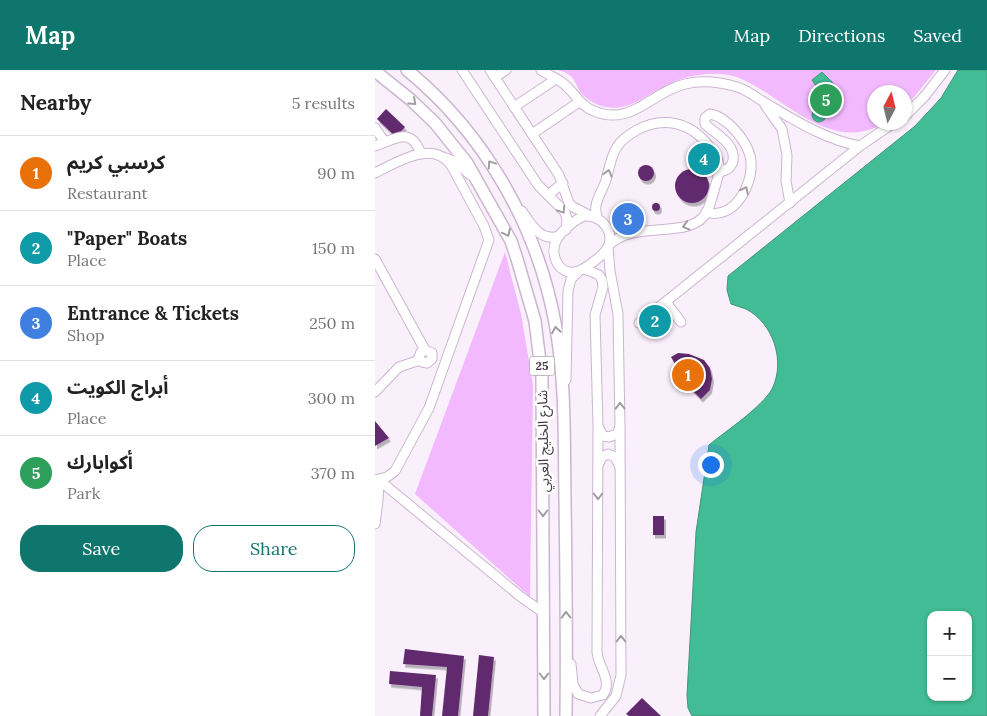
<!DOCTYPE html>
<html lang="en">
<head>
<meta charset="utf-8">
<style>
	body { margin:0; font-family:Lora,"Noto Sans Arabic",serif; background:#f2f2f2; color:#222 }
	.controls { position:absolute; right:15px; bottom:15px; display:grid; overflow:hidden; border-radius:10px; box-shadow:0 1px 4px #0004 }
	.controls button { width:45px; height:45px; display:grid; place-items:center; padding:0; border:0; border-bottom:1px solid #e0e0e0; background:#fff; color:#222; font:25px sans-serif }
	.compass { position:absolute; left:492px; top:15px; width:45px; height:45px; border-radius:50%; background:#fff; box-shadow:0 1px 4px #0004; rotate:7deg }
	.you { position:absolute; left:335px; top:394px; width:18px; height:18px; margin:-12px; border:4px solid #fff; border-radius:50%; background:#1a73e8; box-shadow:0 0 0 8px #1a73e833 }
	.badge { display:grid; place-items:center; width:32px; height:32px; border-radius:50%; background:#0f766e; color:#fff; font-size:16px; font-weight:700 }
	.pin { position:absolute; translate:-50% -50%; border:2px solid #fff; box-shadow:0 1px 5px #0006 }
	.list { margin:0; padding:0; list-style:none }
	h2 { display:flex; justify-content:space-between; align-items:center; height:65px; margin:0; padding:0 20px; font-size:21px }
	h2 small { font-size:16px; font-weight:400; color:#767676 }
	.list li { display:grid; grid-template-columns:32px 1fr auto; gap:15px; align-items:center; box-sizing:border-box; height:75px; padding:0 20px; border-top:1px solid #e0e0e0 }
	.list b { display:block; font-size:19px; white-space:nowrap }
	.list p { margin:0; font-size:16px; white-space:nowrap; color:#767676 }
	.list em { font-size:16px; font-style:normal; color:#767676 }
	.actions { display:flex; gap:10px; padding:15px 20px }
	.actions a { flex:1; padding:11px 0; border:1px solid #0f766e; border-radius:20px; text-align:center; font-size:18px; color:#0f766e }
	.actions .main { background:#0f766e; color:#fff }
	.map { position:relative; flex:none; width:612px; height:646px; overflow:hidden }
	header { display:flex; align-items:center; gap:30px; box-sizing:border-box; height:70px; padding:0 25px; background:#0f766e; color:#fff }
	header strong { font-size:24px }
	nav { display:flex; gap:28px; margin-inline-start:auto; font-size:18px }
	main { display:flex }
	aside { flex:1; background:#fff }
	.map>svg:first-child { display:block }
</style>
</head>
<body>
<header>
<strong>Map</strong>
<nav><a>Map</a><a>Directions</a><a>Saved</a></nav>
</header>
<main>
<aside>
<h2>Nearby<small>5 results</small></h2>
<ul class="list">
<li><span class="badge" style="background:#e8710a">1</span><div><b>كرسبي كريم</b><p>Restaurant</p></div><em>90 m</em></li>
<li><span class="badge" style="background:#0f9aa8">2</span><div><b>&quot;Paper&quot; Boats</b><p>Place</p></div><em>150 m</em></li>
<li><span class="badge" style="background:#3f7fe0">3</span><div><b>Entrance &amp; Tickets</b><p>Shop</p></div><em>250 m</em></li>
<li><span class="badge" style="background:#0f9aa8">4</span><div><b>أبراج الكويت</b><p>Place</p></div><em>300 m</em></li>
<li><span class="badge" style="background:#2e9e5b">5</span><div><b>أكوابارك</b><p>Park</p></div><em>370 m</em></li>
</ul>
<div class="actions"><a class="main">Save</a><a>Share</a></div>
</aside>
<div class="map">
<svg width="612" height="646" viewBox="0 0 612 646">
	<defs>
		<filter id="shadow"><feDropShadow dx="2" dy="3.5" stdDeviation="0" flood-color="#0004"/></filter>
	</defs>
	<rect width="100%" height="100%" fill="#faf0fc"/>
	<!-- green -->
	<g fill="#f3b9ff">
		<path d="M183 0H561L530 38V22H500V52L509 53C455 86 408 25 362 7 339 0 309 5 288 17 270 26 254 41 232 37 223 36 212 30 206 23 198 10 200 5 183 0Z"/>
		<path d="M130 182 146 244 158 315 155 527 40 424Z"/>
	</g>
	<!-- water -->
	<g fill="#41bc94" stroke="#42957c" fill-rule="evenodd">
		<path d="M583 0H612V646H317L313 638 312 625 321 462 334 375C351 361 387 337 397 319 411 291 398 253 371 239 366 237 361 236 356 234L352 220 353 206 540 56 566 28ZM556 545H593V627H556Z"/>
		<path d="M447 2 460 15 453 23C445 21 441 17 437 10Z"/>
		<circle cx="444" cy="45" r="7"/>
	</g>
	<!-- building -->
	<g fill="#622a6e" filter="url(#shadow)">
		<path d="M11 39 30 57 21 67 2 49Z"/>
		<circle cx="271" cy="103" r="8"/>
		<circle cx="317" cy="116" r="17"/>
		<circle cx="281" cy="137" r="4"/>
		<path d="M256 145 257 152 250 153 249 146Z"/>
		<path d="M303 283 314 284 329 290 335 298 337 309 335 320 326 329 315 318 307 317 300 313 301 307 304 301 296 287Z"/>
		<path d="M0 351 14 368 0 376Z"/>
		<rect x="278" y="446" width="11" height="19"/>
		<path d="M30 579 89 586 83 646H67L72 597 28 594Z"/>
		<path d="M104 585 119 587 113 646H98Z"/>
		<path d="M15 601 61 605 57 646H45L47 617 14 614Z"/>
		<path d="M267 628 286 646H254L251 644Z"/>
	</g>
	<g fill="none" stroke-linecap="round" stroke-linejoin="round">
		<defs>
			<g id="minor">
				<path d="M87 0 163 115 190 142 192 149 191 160"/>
				<path d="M115 0 184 105 194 133 198 137 216 146"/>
				<path d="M166 0C173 5 182 8 189 14 200 23 205 36 219 41 257 57 276 22 310 14 327 10 345 12 362 17 373 20 383 29 392 34 421 51 451 70 485 76"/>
				<path d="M120 7 131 0"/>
				<path d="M390 35 407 59 412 85 411 111 415 133"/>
				<path d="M139 37 181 9"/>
				<path d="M530 46 549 27 570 0"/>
				<path d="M0 58 10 72"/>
				<path d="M157 64 204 32"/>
				<path d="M0 76C21 69 36 56 46 84"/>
				<path d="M71 88 81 92 95 105"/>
				<path d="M0 103C21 93 57 69 76 95L109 156 114 170 54 338 20 401 12 407 0 410"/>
				<path d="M173 125 188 113"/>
				<path d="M147 141C156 154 165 172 184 166"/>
				<path d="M331 142C359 151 378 115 376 92 375 77 365 65 355 55 349 50 343 45 335 44L330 48V54C340 64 361 73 358 91 356 98 351 101 344 102"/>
				<path d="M210 146C226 145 240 161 233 177 229 185 207 202 199 202 183 204 175 184 181 171 185 162 200 149 210 146Z"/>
				<path d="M223 149C216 134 227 123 231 110 234 99 236 86 242 77 246 70 255 64 262 60 288 46 315 52 333 75 338 81 343 87 344 95 345 104 341 112 339 121 336 129 335 139 329 146 311 169 259 150 234 175"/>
				<path d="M0 189 50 280 57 283V289L52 293 47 292 44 287 46 282 50 280"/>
				<path d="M291 232 306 252"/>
				<path d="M264 253 485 76 520 52"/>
				<path d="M191 310 193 221 196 209 203 202"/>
				<path d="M0 322 24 297 45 290"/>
				<path d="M224 358 228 366 234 367 242 364 245 357"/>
				<path d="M223 395 227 387 233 384 240 387 245 397"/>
				<path d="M4 410 146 527 169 543"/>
				<path d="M0 454 3 431 4 410"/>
				<path d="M196 594 198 614 203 624 216 628 228 625C238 610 223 597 222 582L223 356 220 245 228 217 227 210 224 205 215 201 208 199"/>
				<path d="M225 646 241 626 246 605 245 357 243 244 235 201 233 177"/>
			</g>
			<g id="major">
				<path d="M32 0C109 63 162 155 180 253 191 311 189 371 190 430 191 502 192 574 191 646"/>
				<path d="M0 1 36 30 60 53 92 93 136 171 142 189 160 251 167 308 169 646"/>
			</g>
		</defs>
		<!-- minor casing -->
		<use href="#minor" stroke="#ccb4d1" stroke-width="11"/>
		<!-- major casing -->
		<use href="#major" stroke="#ccb4d1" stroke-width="14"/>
		<!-- minor -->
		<use href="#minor" stroke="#fff" stroke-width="9"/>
		<!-- major -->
		<use href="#major" stroke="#fff" stroke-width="11"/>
	</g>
	<!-- one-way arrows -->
	<defs><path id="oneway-chevron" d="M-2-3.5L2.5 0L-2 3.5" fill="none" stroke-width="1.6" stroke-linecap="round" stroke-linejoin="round" transform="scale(1.25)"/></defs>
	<g stroke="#a19ca2">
		<use href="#oneway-chevron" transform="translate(38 32) rotate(42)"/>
		<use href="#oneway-chevron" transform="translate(116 94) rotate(-124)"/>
		<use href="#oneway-chevron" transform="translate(233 103) rotate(-74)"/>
		<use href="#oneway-chevron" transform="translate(370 120) rotate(-63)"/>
		<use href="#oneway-chevron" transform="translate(187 140) rotate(56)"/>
		<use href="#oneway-chevron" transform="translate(311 156) rotate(165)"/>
		<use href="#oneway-chevron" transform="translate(132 163) rotate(64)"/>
		<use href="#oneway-chevron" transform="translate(181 260) rotate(-99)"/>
		<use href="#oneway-chevron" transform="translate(245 336) rotate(-91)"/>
		<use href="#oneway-chevron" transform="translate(223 426) rotate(90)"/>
		<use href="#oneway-chevron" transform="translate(168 443) rotate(90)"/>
		<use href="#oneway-chevron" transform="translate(191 545) rotate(-91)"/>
		<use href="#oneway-chevron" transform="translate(246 569) rotate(-90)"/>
		<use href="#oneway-chevron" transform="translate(169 606) rotate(90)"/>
	</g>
	<g text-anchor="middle" stroke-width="5" stroke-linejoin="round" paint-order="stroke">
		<!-- shield labels -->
		<rect fill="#fff" stroke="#7b747d" stroke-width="1" x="154.5" y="286.5" width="25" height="19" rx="4"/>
		<g font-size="12" font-weight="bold" fill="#433945">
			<text x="167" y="300">25</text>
		</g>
		<!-- street labels -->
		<g font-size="14" fill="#433945" stroke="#fff">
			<text transform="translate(168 371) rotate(-91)" y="5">شارع الخليج العربي</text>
		</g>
	</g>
</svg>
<div class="controls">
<button>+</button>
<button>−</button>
</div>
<svg class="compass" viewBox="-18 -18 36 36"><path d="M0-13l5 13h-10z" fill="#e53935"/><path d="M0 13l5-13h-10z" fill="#767676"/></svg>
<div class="you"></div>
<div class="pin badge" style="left:313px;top:305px;background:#e8710a">1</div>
<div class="pin badge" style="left:280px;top:251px;background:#0f9aa8">2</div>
<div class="pin badge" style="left:253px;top:149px;background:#3f7fe0">3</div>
<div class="pin badge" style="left:329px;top:89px;background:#0f9aa8">4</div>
<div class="pin badge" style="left:451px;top:30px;background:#2e9e5b">5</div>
</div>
</main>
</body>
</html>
